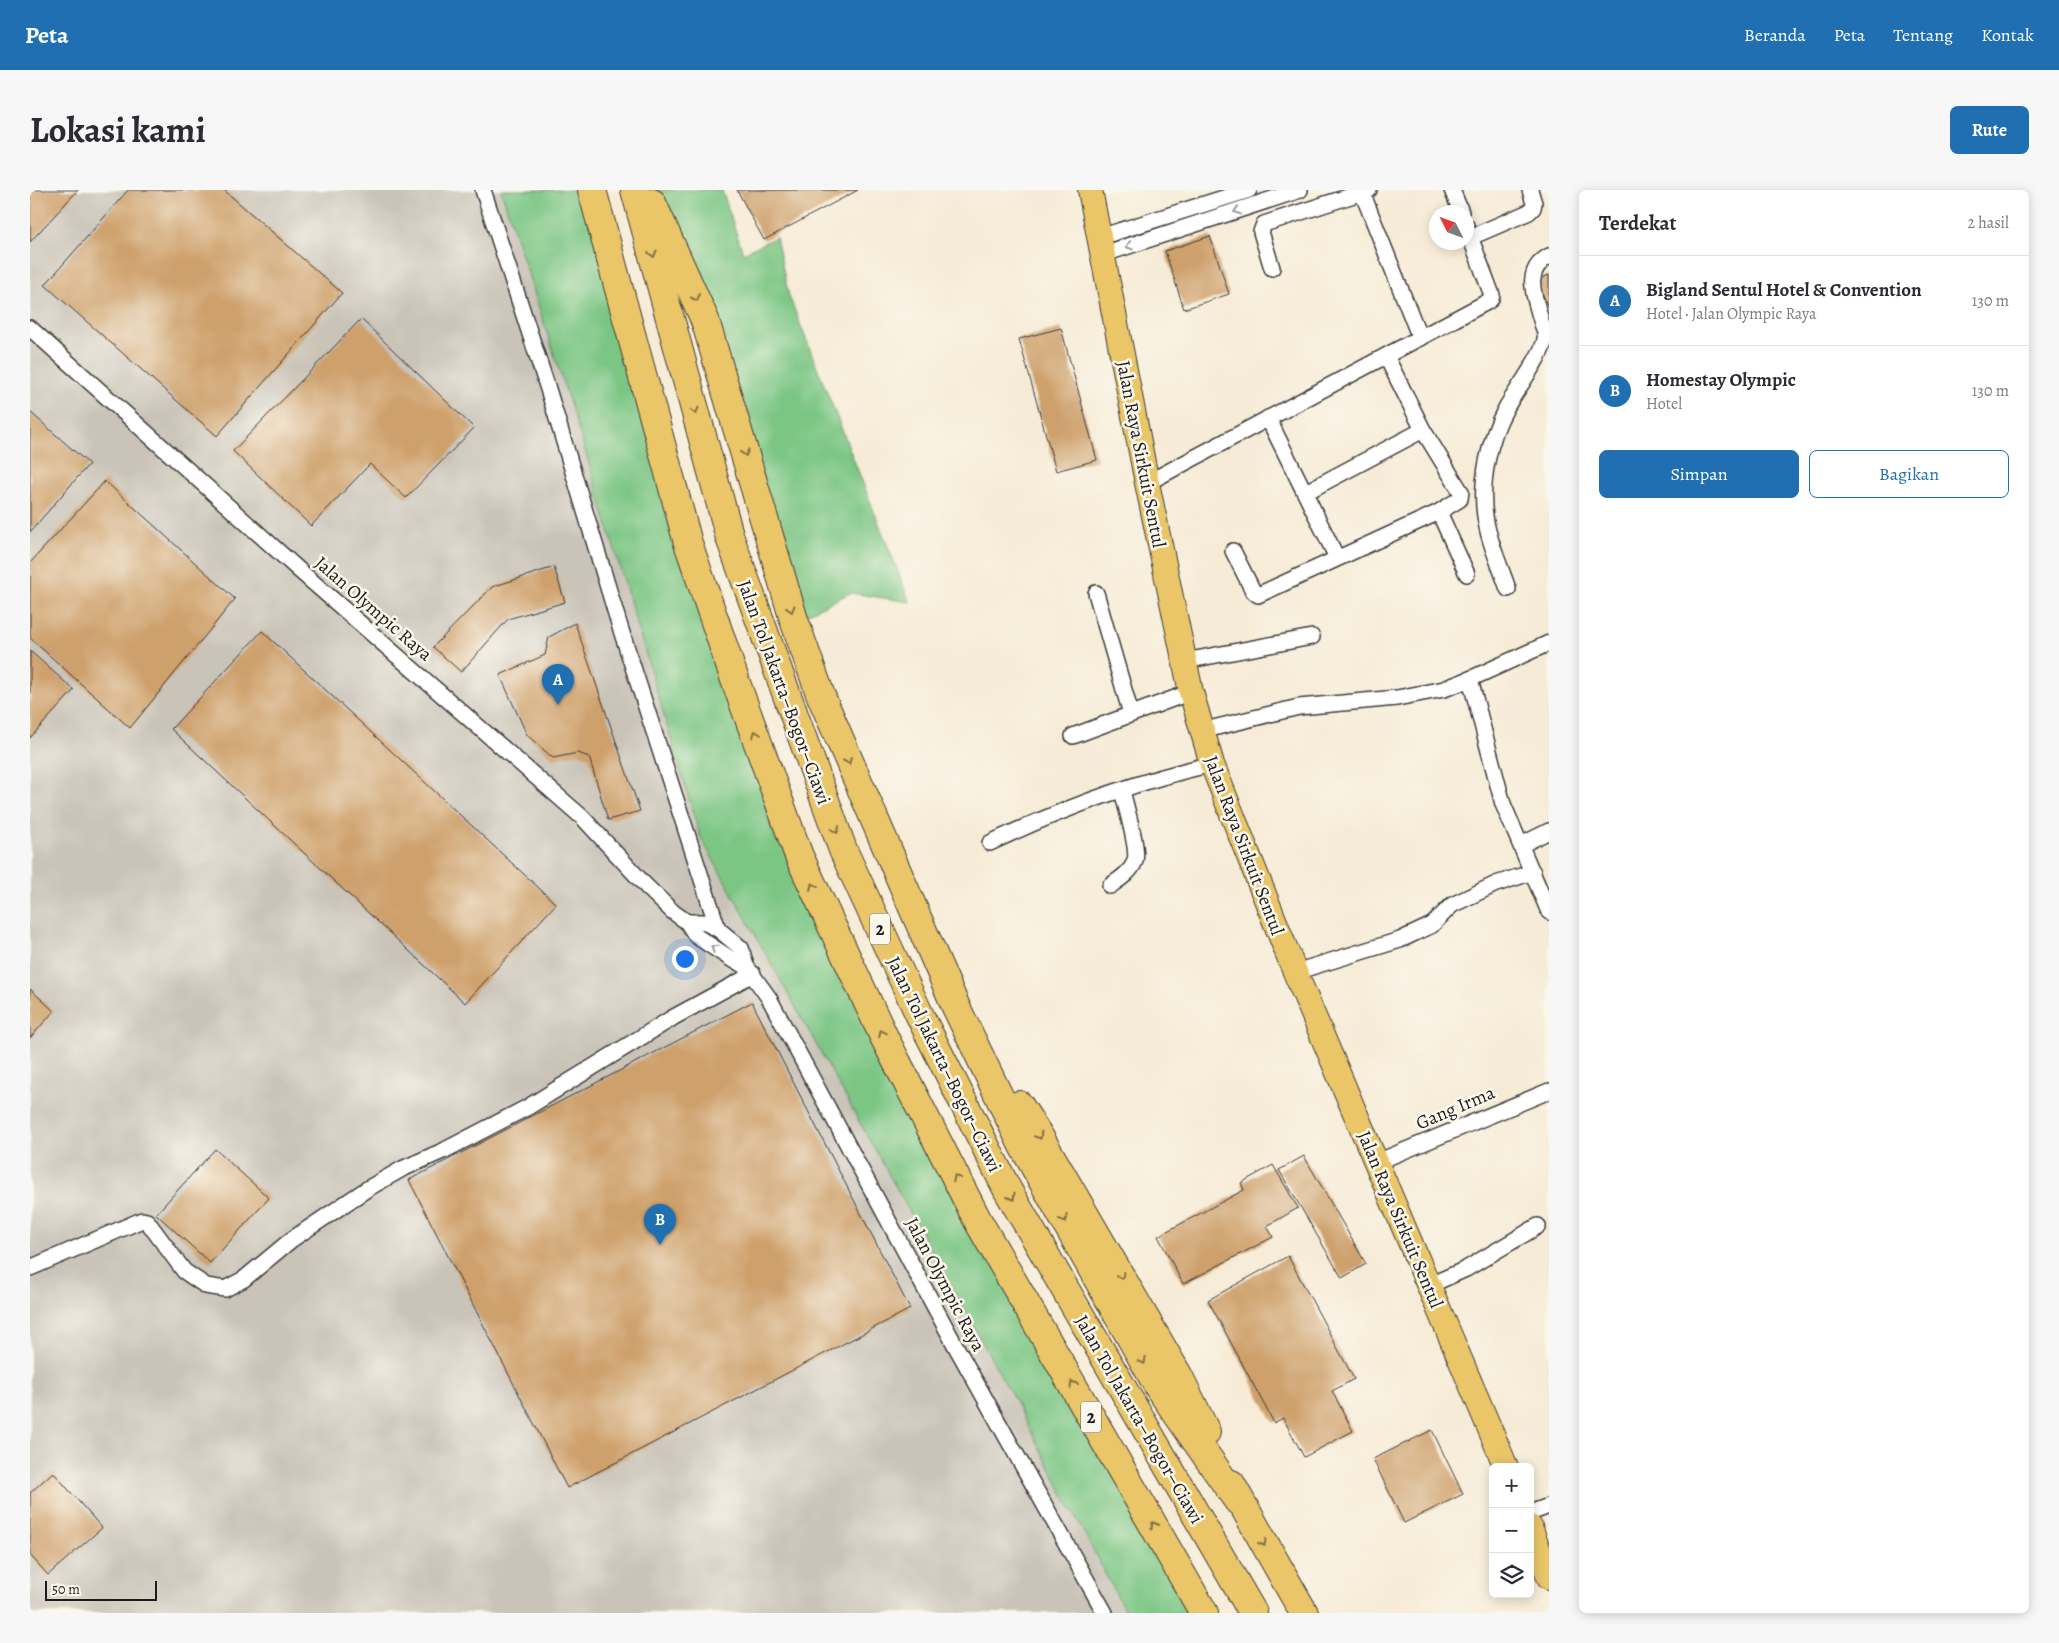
<!DOCTYPE html>
<html lang="id">
<head>
<meta charset="utf-8">
<style>
	body { margin:0; font-family:Alegreya,serif; background:#f7f7f7; color:#2b2b33 }
	.controls { position:absolute; right:15px; bottom:15px; display:grid; overflow:hidden; border-radius:8px; box-shadow:0 2px 12px #0003 }
	.controls button { width:45px; height:45px; display:grid; place-items:center; padding:0; border:0; border-bottom:1px solid #e1e1e2; background:#fff; color:#2b2b33; font:25px sans-serif }
	.compass { position:absolute; left:1399px; top:15px; width:45px; height:45px; border-radius:50%; background:#fff; box-shadow:0 2px 12px #0003; rotate:312deg }
	.scale { position:absolute; left:15px; bottom:12px; width:112px; box-sizing:border-box; padding-left:5px; border:2px solid #1c1c1c; border-top:0; font-size:14px; line-height:18px; white-space:nowrap; color:#1c1c1c; -webkit-text-stroke:4px #fbf7ec; paint-order:stroke }
	.you { position:absolute; left:654px; top:768px; width:18px; height:18px; margin:-12px; border:4px solid #fff; border-radius:50%; background:#1a73e8; box-shadow:0 0 0 8px #1a73e833 }
	.badge { display:grid; place-items:center; width:32px; height:32px; border-radius:50%; background:#1f6fb2; color:#fff; font-size:16px; font-weight:700 }
	.pin { position:absolute; translate:-50% -41px; filter:drop-shadow(0 1px 2px #0008) }
	.pin::after { content:''; position:absolute; top:26px; width:18px; height:15px; background:inherit; clip-path:polygon(0 0,100% 0,50% 100%) }
	.list { margin:0; padding:0; list-style:none }
	h2 { display:flex; justify-content:space-between; align-items:center; height:65px; margin:0; padding:0 20px; font-size:21px }
	h2 small { font-size:16px; font-weight:400; color:#7c7c81 }
	.list li { display:grid; grid-template-columns:32px 1fr auto; gap:15px; align-items:center; box-sizing:border-box; height:90px; padding:0 20px; border-top:1px solid #e1e1e2 }
	.list b { display:block; font-size:19px; white-space:nowrap }
	.list p { margin:0; font-size:16px; white-space:nowrap; color:#7c7c81 }
	.list em { font-size:16px; font-style:normal; color:#7c7c81 }
	.actions { display:flex; gap:10px; padding:15px 20px }
	.actions a { flex:1; padding:11px 0; border:1px solid #1f6fb2; border-radius:8px; text-align:center; font-size:18px; color:#1f6fb2 }
	.actions .main { background:#1f6fb2; color:#fff }
	.icon { flex:none; width:28px; height:28px; fill:none; stroke:currentColor; stroke-width:2; stroke-linecap:round; stroke-linejoin:round }
	.map { position:relative; flex:none; width:1519px; height:1423px; overflow:hidden; border-radius:8px }
	header { display:flex; align-items:center; gap:30px; box-sizing:border-box; height:70px; padding:0 25px; background:#1f6fb2; color:#fff }
	header strong { font-size:24px }
	nav { display:flex; gap:28px; margin-inline-start:auto; font-size:18px }
	.intro { display:flex; align-items:center; justify-content:space-between; box-sizing:border-box; height:120px; padding:0 30px }
	h1 { margin:0; font-size:35px }
	.button { padding:12px 22px; border-radius:8px; background:#1f6fb2; color:#fff; font-size:18px; font-weight:700 }
	main { display:flex; gap:30px; padding:0 30px }
	aside { flex:1; background:#fff; border-radius:8px; box-shadow:0 2px 12px #0003 }
	.map>svg:first-child { display:block }
</style>
</head>
<body>
<header>
<strong>Peta</strong>
<nav><a>Beranda</a><a>Peta</a><a>Tentang</a><a>Kontak</a></nav>
</header>
<div class="intro"><h1>Lokasi kami</h1><a class="button">Rute</a></div>
<main>
<div class="map">
<svg width="1519" height="1423" viewBox="0 0 1519 1423">
	<rect width="100%" height="100%" fill="#fbf7ec"/>
	<filter id="ink" filterUnits="userSpaceOnUse"><feTurbulence type="fractalNoise" baseFrequency=".02" numOctaves="2"/><feDisplacementMap in="SourceGraphic" scale="10" xChannelSelector="R" yChannelSelector="G"/><feConvolveMatrix kernelMatrix="1 2 1 2 8 2 1 2 1" color-interpolation-filters="sRGB"/></filter>
	<filter id="wash" filterUnits="userSpaceOnUse"><feTurbulence type="fractalNoise" baseFrequency=".0096" numOctaves="4" result="noise"/><feDisplacementMap in="SourceGraphic" scale="20" xChannelSelector="R" yChannelSelector="G"/><feGaussianBlur stdDeviation="1.12" result="paint"/><feColorMatrix in="noise" values="0 0 0 0 0 0 0 0 0 0 0 0 0 0 0 0 0 1.4 0 .05"/><feComposite in="paint" operator="in"/></filter>
	<g filter="url(#wash)">
		<rect width="100%" height="100%" fill="#f6ebd6"/>
		<!-- industrial -->
		<path fill="#c9c3b8" d="M0 0H472L549 241 670 646 984 1209 1096 1423H0Z"/>
		<!-- green -->
		<g fill="#7bc684" stroke="#4c7150">
			<path d="M471 0H562L769 666 1162 1423H1096L984 1209 670 646 554 257Z"/>
			<path d="M617 0H692L713 63 746 47 759 106 880 412 820 403 764 430Z"/>
		</g>
		<g id="blocks">
			<!-- building -->
			<g fill="#cea06c">
				<path d="M0 0H48L0 52Z"/>
				<path d="M98 0H194L312 103 187 246 15 95Z"/>
				<path d="M707 0H828L734 50Z"/>
				<path d="M1180 46 1199 104 1154 119 1135 61Z"/>
				<path d="M1519 85V119L1507 90Z"/>
				<path d="M331 129 444 238 376 308 340 274 281 336 203 261Z"/>
				<path d="M1031 138 1067 270 1026 281 989 149Z"/>
				<path d="M0 222 59 274 0 342Z"/>
				<path d="M75 291 205 409 100 538 0 448V373Z"/>
				<path d="M524 377 535 412 478 429 431 482 403 457 462 397Z"/>
				<path d="M545 433 610 621 578 630 559 567 548 563 523 568 497 545 470 485 515 465 519 447Z"/>
				<path d="M232 441 526 714 435 813 141 539Z"/>
				<path d="M0 461 44 500 0 548Z"/>
				<path d="M0 799 24 821 0 848Z"/>
				<path d="M722 812 880 1119 537 1298 379 990Z"/>
				<path d="M185 959 239 1008 180 1073 126 1024Z"/>
				<path d="M1274 966 1336 1074 1312 1088 1249 980Z"/>
				<path d="M1243 975 1268 1018 1237 1036 1243 1047 1153 1094 1128 1046 1214 1000 1211 993Z"/>
				<path d="M1258 1066 1324 1189 1302 1201 1323 1241 1274 1267 1253 1228 1244 1233 1178 1110Z"/>
				<path d="M1402 1240 1433 1304 1374 1333 1343 1269Z"/>
				<path d="M23 1282 72 1338 18 1385 0 1365V1303Z"/>
			</g>
		</g>
	</g>
	<g filter="url(#ink)">
		<use href="#blocks" fill-opacity="0" stroke="#3d3b38" stroke-width="1"/>
		<g fill="none" stroke-linecap="round" stroke-linejoin="round">
			<defs>
				<g id="street">
					<path d="M453 0 518 199 590 437 688 739"/>
					<path d="M1422 0 1431 22"/>
					<path d="M1332 2 1390 148"/>
					<path d="M1070 47 1219 0"/>
					<path d="M1441 47 1499 22 1503 18 1504 13 1500 0"/>
					<path d="M1074 64 1270 0"/>
					<path d="M1242 78 1231 42 1234 34 1339 0"/>
					<path d="M0 138 270 381 553 628 616 696 643 722 657 732 666 746 701 769 716 776"/>
					<path d="M1238 228 1307 368"/>
					<path d="M1117 293 1457 112 1461 109 1462 105 1436 36"/>
					<path d="M1276 302 1393 240"/>
					<path d="M1409 322 1437 384"/>
					<path d="M1203 361 1223 401 1228 405 1409 322 1430 309 1431 302 1393 240 1356 166"/>
					<path d="M1478 399C1470 375 1458 350 1455 326 1450 291 1459 249 1476 218 1485 202 1513 165 1515 149 1516 144 1514 138 1512 134 1506 109 1491 82 1519 66"/>
					<path d="M1066 403 1101 524"/>
					<path d="M1155 471 1282 447"/>
					<path d="M1440 489 1473 614 1519 722"/>
					<path d="M1171 541 1269 517 1367 508 1414 499 1440 489 1519 453"/>
					<path d="M1043 546 1161 502"/>
					<path d="M960 653C1031 619 1105 592 1182 574"/>
					<path d="M1491 655 1519 641"/>
					<path d="M1080 696C1090 689 1101 682 1105 671 1109 658 1095 615 1092 600"/>
					<path d="M657 732H674L688 739 711 758 716 776 739 808 925 1155 1075 1423"/>
					<path d="M1265 782 1370 750 1402 735 1422 715 1466 694 1503 682"/>
					<path d="M1347 972 1519 901"/>
					<path d="M0 1078 112 1030 117 1031 154 1081 176 1096 195 1099 214 1089 261 1050 337 999 372 979 415 960 498 917 644 827 723 784"/>
					<path d="M1400 1095 1436 1079 1508 1036"/>
					<path d="M1500 1323 1519 1316"/>
				</g>
				<g id="primary">
					<path d="M1060 0 1117 293 1161 502 1182 574 1265 782 1476 1277"/>
					<path d="M1500 1337 1519 1387"/>
				</g>
				<g id="highway">
					<path d="M562 0 658 353 705 490 769 666 854 847 948 1031 1174 1423"/>
					<path d="M605 0 700 348 813 660 891 828 977 999 1223 1423"/>
					<path d="M622 13 675 130 764 430 791 506 926 817 993 956 1129 1198 1208 1311"/>
					<path d="M989 915 1009 946 1148 1185 1176 1242"/>
					<path d="M1201 1294 1274 1423"/>
				</g>
			</defs>
			<!-- street casing -->
			<use href="#street" stroke="#3d3b38" stroke-width="18"/>
			<!-- primary casing -->
			<use href="#primary" stroke="#3d3b38" stroke-width="26"/>
			<!-- highway casing -->
			<use href="#highway" stroke="#3d3b38" stroke-width="30"/>
			<!-- street -->
			<use href="#street" stroke="#fff" stroke-width="15"/>
			<!-- primary -->
			<use href="#primary" stroke="#eac669" stroke-width="24"/>
			<!-- highway -->
			<use href="#highway" stroke="#eac669" stroke-width="28"/>
		</g>
		<!-- one-way arrows -->
		<defs><path id="oneway-chevron" d="M-2-3.5L2.5 0L-2 3.5" fill="none" stroke-width="1.6" stroke-linecap="round" stroke-linejoin="round" transform="scale(1.25)"/></defs>
		<g stroke="#999">
			<use href="#oneway-chevron" transform="translate(1207 21) rotate(162)"/>
			<use href="#oneway-chevron" transform="translate(1099 56) rotate(162)"/>
			<use href="#oneway-chevron" transform="translate(684 758) rotate(-146)"/>
		</g>
		<g stroke="#837142">
			<use href="#oneway-chevron" transform="translate(623 64) rotate(75)"/>
			<use href="#oneway-chevron" transform="translate(666 108) rotate(66)"/>
			<use href="#oneway-chevron" transform="translate(665 221) rotate(75)"/>
			<use href="#oneway-chevron" transform="translate(715 263) rotate(73)"/>
			<use href="#oneway-chevron" transform="translate(761 419) rotate(73)"/>
			<use href="#oneway-chevron" transform="translate(726 544) rotate(-111)"/>
			<use href="#oneway-chevron" transform="translate(818 571) rotate(67)"/>
			<use href="#oneway-chevron" transform="translate(806 640) rotate(70)"/>
			<use href="#oneway-chevron" transform="translate(783 696) rotate(-115)"/>
			<use href="#oneway-chevron" transform="translate(852 843) rotate(-116)"/>
			<use href="#oneway-chevron" transform="translate(1009 946) rotate(58)"/>
			<use href="#oneway-chevron" transform="translate(926 988) rotate(-117)"/>
			<use href="#oneway-chevron" transform="translate(982 1007) rotate(60)"/>
			<use href="#oneway-chevron" transform="translate(1034 1029) rotate(61)"/>
			<use href="#oneway-chevron" transform="translate(1091 1086) rotate(60)"/>
			<use href="#oneway-chevron" transform="translate(1113 1171) rotate(61)"/>
			<use href="#oneway-chevron" transform="translate(1043 1194) rotate(-120)"/>
			<use href="#oneway-chevron" transform="translate(1124 1335) rotate(-120)"/>
			<use href="#oneway-chevron" transform="translate(1233 1353) rotate(60)"/>
		</g>
	</g>
	<g text-anchor="middle" stroke-width="5" stroke-linejoin="round" paint-order="stroke">
		<!-- shield labels -->
		<g fill="#fbf7ec" stroke="#5f5e5a" stroke-width="1">
			<rect x="840" y="723.5" width="20" height="31" rx="4"/>
			<rect x="1051" y="1211.5" width="20" height="31" rx="4"/>
		</g>
		<g font-size="18" font-weight="bold" fill="#1c1c1c">
			<text x="850" y="745">2</text>
			<text x="1061" y="1233">2</text>
		</g>
		<!-- street labels -->
		<g font-size="19" fill="#1c1c1c" stroke="#fbf7ec">
			<text transform="translate(1112 264) rotate(79)" y="7">Jalan Raya Sirkuit Sentul</text>
			<text transform="translate(344 418) rotate(41)" y="7">Jalan Olympic Raya</text>
			<text transform="translate(755 502) rotate(70)" y="7">Jalan Tol Jakarta–Bogor–Ciawi</text>
			<text transform="translate(1215 655) rotate(69)" y="7">Jalan Raya Sirkuit Sentul</text>
			<text transform="translate(915 874) rotate(64)" y="7">Jalan Tol Jakarta–Bogor–Ciawi</text>
			<text transform="translate(1425 917) rotate(-23)" y="7">Gang Irma</text>
			<text transform="translate(1371 1029) rotate(67)" y="7">Jalan Raya Sirkuit Sentul</text>
			<text transform="translate(916 1094) rotate(62)" y="7">Jalan Olympic Raya</text>
			<text transform="translate(1110 1229) rotate(60)" y="7">Jalan Tol Jakarta–Bogor–Ciawi</text>
		</g>
	</g>
</svg>
<div class="controls">
<button>+</button>
<button>−</button>
<button><svg class="icon" aria-label="layers" viewBox="0 0 24 24"><path d="M12 4l9 5-9 5-9-5zM3 14l9 5 9-5"/></svg></button>
</div>
<svg class="compass" viewBox="-18 -18 36 36"><path d="M0-13l5 13h-10z" fill="#e53935"/><path d="M0 13l5-13h-10z" fill="#7c7c81"/></svg>
<div class="scale">50 m</div>
<div class="you"></div>
<div class="pin badge" style="left:528px;top:515px">A</div>
<div class="pin badge" style="left:630px;top:1055px">B</div>
</div>
<aside>
<h2>Terdekat<small>2 hasil</small></h2>
<ul class="list">
<li><span class="badge">A</span><div><b>Bigland Sentul Hotel &amp; Convention</b><p>Hotel · Jalan Olympic Raya</p></div><em>130 m</em></li>
<li><span class="badge">B</span><div><b>Homestay Olympic</b><p>Hotel</p></div><em>130 m</em></li>
</ul>
<div class="actions"><a class="main">Simpan</a><a>Bagikan</a></div>
</aside>
</main>
</body>
</html>
